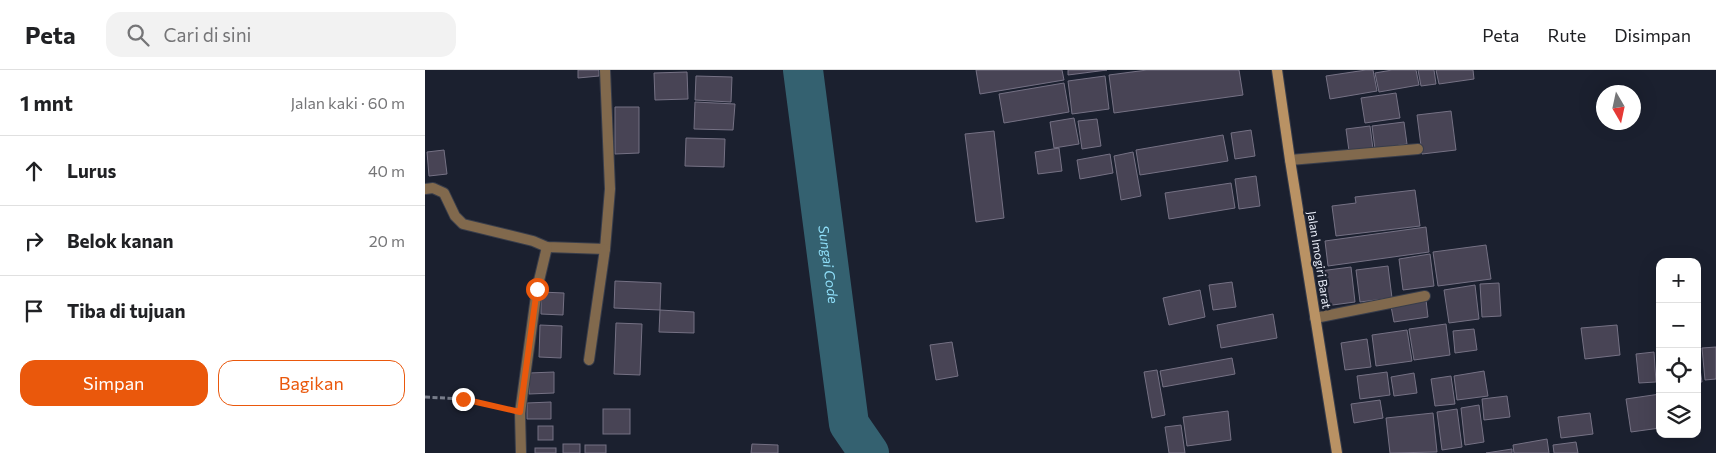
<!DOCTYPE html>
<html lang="id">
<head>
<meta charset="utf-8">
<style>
	body { margin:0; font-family:Commissioner,sans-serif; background:#f2f2f2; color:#202124 }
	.controls { position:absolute; right:15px; bottom:15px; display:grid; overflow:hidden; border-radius:10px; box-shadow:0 5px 20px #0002 }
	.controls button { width:45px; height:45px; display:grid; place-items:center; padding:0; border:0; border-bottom:1px solid #e0e0e0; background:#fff; color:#202124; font:25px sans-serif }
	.compass { position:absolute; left:1171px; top:15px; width:45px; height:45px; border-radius:50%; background:#fff; box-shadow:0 5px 20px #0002; rotate:171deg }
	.stop { position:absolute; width:15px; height:15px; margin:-11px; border:4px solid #ea580c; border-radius:50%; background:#fff }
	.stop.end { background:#ea580c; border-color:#fff; box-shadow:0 1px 5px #0008 }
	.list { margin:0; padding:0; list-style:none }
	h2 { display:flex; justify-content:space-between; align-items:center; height:65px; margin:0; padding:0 20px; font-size:21px }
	h2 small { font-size:16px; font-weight:400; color:#757577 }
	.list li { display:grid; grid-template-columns:32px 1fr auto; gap:15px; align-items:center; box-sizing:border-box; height:70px; padding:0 20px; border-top:1px solid #e0e0e0 }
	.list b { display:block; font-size:19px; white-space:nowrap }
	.list em { font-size:16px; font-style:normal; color:#757577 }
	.actions { display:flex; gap:10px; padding:15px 20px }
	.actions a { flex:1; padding:11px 0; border:1px solid #ea580c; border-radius:15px; text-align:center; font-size:18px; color:#ea580c }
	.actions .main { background:#ea580c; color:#fff }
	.icon { flex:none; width:28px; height:28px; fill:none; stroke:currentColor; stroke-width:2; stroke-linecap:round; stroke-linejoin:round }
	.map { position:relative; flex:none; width:1291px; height:383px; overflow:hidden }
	header { display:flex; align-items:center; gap:30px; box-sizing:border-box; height:70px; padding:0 25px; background:#fff; border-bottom:1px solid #e0e0e0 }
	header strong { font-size:24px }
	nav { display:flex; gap:28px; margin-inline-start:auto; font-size:18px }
	.search { width:350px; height:45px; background:#f2f2f2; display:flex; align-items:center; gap:12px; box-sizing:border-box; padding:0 18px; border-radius:15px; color:#757577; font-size:19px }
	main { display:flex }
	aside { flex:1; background:#fff }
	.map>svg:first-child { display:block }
</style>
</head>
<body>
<header>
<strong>Peta</strong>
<div class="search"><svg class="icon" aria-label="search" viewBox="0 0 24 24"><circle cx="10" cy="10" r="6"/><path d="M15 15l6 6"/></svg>Cari di sini</div>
<nav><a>Peta</a><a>Rute</a><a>Disimpan</a></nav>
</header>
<main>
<aside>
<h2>1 mnt<small>Jalan kaki · 60 m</small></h2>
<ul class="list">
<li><svg class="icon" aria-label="ahead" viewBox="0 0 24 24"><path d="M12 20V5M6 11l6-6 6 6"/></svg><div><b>Lurus</b></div><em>40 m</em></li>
<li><svg class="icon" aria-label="right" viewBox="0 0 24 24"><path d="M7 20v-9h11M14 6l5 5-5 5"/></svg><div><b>Belok kanan</b></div><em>20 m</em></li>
<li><svg class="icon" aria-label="arrive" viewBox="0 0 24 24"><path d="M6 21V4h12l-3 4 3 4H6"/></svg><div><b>Tiba di tujuan</b></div></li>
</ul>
<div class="actions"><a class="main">Simpan</a><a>Bagikan</a></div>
</aside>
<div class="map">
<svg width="1291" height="383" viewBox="0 0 1291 383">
	<rect width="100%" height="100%" fill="#1b202f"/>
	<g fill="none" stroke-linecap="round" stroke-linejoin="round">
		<!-- river -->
		<path stroke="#346170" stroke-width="40" id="s1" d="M378 0 424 354 444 383"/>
	</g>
	<!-- building -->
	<g fill="#484455" stroke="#757184">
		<path d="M153 0H174V6L153 8Z"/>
		<path d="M551 0H637L639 10 555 24Z"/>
		<path d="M643 0H682L643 5Z"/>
		<path d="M722 0H814L818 25 689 43 684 5Z"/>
		<path d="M941 0H948L952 21 905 29 901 6Z"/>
		<path d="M967 0H991L994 15 954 22 950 3Z"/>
		<path d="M993 0H1009L1011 14 996 16Z"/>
		<path d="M1011 0H1048L1049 9 1014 14Z"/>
		<path d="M262 2 263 29 230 30 229 3Z"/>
		<path d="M271 6 307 7 306 32 270 30Z"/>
		<path d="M680 6 684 39 647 44 643 11Z"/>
		<path d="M639 13 644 42 579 53 574 24Z"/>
		<path d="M971 23 975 48 940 53 936 28Z"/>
		<path d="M270 32 310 34 308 60 269 59Z"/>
		<path d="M190 37H214V83L190 84Z"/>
		<path d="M1026 41 1031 80 997 84 992 45Z"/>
		<path d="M649 48 654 74 629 78 625 52Z"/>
		<path d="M672 49 676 76 657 79 653 51Z"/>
		<path d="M979 52 982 74 950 79 947 56Z"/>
		<path d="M945 56 948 79 924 81 921 59Z"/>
		<path d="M826 60 830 86 810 89 806 63Z"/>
		<path d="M569 61 579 148 551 152 540 64Z"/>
		<path d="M798 65 803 91 715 105 711 80Z"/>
		<path d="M261 68 300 69 299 97 260 96Z"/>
		<path d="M634 78 637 101 613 104 610 82Z"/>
		<path d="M19 80 22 104 4 106 2 82Z"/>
		<path d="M708 82 716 126 696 130 689 86Z"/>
		<path d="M685 84 688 103 655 109 652 90Z"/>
		<path d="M831 106 835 136 814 139 810 109Z"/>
		<path d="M806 113 810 138 744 149 740 123Z"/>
		<path d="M990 120 995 156 911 166 907 136 931 133 930 127Z"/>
		<path d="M1001 157 1004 182 903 196 900 171Z"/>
		<path d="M1061 175 1066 209 1013 216 1008 182Z"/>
		<path d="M1005 184 1009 216 978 220 974 189Z"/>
		<path d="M963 196 967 228 935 232 931 200Z"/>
		<path d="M926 197 930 232 900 236 895 201Z"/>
		<path d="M190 211 236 213 235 240 189 238Z"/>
		<path d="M807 212 811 237 788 240 784 215Z"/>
		<path d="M1074 213 1076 246 1057 247 1055 214Z"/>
		<path d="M1050 215 1054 249 1024 253 1019 220Z"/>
		<path d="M775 220 780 247 744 255 738 228Z"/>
		<path d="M116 222 139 223 138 245 116 244Z"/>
		<path d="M1001 230 1003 247 969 252 966 236Z"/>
		<path d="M235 240 269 242V263L234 262Z"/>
		<path d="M848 244 852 268 796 278 792 255Z"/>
		<path d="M191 253 217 254 215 305 189 304Z"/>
		<path d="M1021 254 1025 285 989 290 984 259Z"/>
		<path d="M115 255 137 256 136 288 114 287Z"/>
		<path d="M1192 255 1195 285 1160 289 1156 258Z"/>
		<path d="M1049 259 1052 280 1030 283 1028 261Z"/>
		<path d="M982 260 987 291 951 296 947 265Z"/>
		<path d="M942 269 946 297 920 300 916 273Z"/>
		<path d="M527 272 533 306 511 310 505 275Z"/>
		<path d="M1291 277V309L1280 310 1277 278Z"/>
		<path d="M1272 280 1277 312H1272Z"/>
		<path d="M1229 282 1231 312 1214 313 1211 284Z"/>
		<path d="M807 288 810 304 738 317 735 301Z"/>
		<path d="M732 300 740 345 727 348 719 302Z"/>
		<path d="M1059 301 1063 326 1032 330 1029 306Z"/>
		<path d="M129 302V323L104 324V303Z"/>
		<path d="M962 302 965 325 935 329 932 306Z"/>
		<path d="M989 303 992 323 969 326 966 307Z"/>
		<path d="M1026 306 1030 334 1010 336 1006 309Z"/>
		<path d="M1235 324V358L1206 362 1201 329Z"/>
		<path d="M1082 326 1085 347 1059 350 1057 329Z"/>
		<path d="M955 330 958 348 929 353 926 334Z"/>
		<path d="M126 332V349H102V333Z"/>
		<path d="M1054 335 1059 372 1040 375 1036 338Z"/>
		<rect x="178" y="339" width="27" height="25"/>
		<path d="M1032 339 1037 377 1017 380 1012 342Z"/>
		<path d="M803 341 806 370 762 376 758 347Z"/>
		<path d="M1008 343 1012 382 965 383 961 348Z"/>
		<path d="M1165 343 1168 364 1136 368 1133 347Z"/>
		<path d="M756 355 760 383H744L740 357Z"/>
		<rect x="113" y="356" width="15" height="14"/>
		<path d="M1122 369 1124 383H1089L1088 375Z"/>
		<path d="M1151 372 1153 383H1129L1128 375Z"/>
		<rect x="138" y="374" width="17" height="9"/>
		<path d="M327 374 353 375V383H326Z"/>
		<rect x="160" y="375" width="21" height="8"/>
		<rect x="110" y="378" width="21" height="5"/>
		<path d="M1087 379V383H1061Z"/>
	</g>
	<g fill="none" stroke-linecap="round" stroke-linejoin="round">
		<defs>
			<g id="minor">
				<path d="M865 90 993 79"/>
				<path d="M0 119 8 118 19 123 30 146 38 154 108 171 122 177 180 179 185 119 180 0"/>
				<path d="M890 248 1000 226"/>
				<path d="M164 290 180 179"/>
				<path d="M96 383 95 343 112 219 122 177"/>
			</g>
			<path id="secondary" d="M852 0 865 90 912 383"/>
		</defs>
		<!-- minor casing -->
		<use href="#minor" stroke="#383d4b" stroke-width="12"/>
		<!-- secondary casing -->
		<use href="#secondary" stroke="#383d4b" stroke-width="12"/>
		<!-- path -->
		<path stroke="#787d8a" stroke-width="3" stroke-dasharray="5 2.5" stroke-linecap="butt" d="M0 327 38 329 80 339"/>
		<!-- minor -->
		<use href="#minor" stroke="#81694d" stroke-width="10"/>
		<!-- secondary -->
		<use href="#secondary" stroke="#b99264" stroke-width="10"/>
	</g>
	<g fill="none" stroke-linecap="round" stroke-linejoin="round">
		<!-- route -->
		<path stroke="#ea580c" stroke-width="6" d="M38 329 95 342 112 219"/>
	</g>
	<g text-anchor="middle" stroke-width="4.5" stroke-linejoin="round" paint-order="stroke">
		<!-- street labels -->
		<g font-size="12" fill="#ebeffa" stroke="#1b202f">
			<text transform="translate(894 190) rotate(81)" y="4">Jalan Imogiri Barat</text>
		</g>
		<!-- water labels -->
		<g font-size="14" font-style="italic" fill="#8fdef8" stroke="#1b202f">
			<text dy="5" stroke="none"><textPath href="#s1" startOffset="196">Sungai Code</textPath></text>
		</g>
	</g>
</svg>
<div class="controls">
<button>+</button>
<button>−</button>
<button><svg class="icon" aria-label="locate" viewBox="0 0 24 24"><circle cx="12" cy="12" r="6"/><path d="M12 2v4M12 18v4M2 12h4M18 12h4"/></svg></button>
<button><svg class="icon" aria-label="layers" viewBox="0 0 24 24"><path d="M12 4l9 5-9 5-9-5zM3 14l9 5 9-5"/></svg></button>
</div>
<svg class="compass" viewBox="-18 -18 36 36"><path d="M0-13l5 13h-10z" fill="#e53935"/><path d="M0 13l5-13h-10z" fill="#757577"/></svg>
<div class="stop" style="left:112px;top:219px"></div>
<div class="stop end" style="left:38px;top:329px"></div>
</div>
</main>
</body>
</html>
